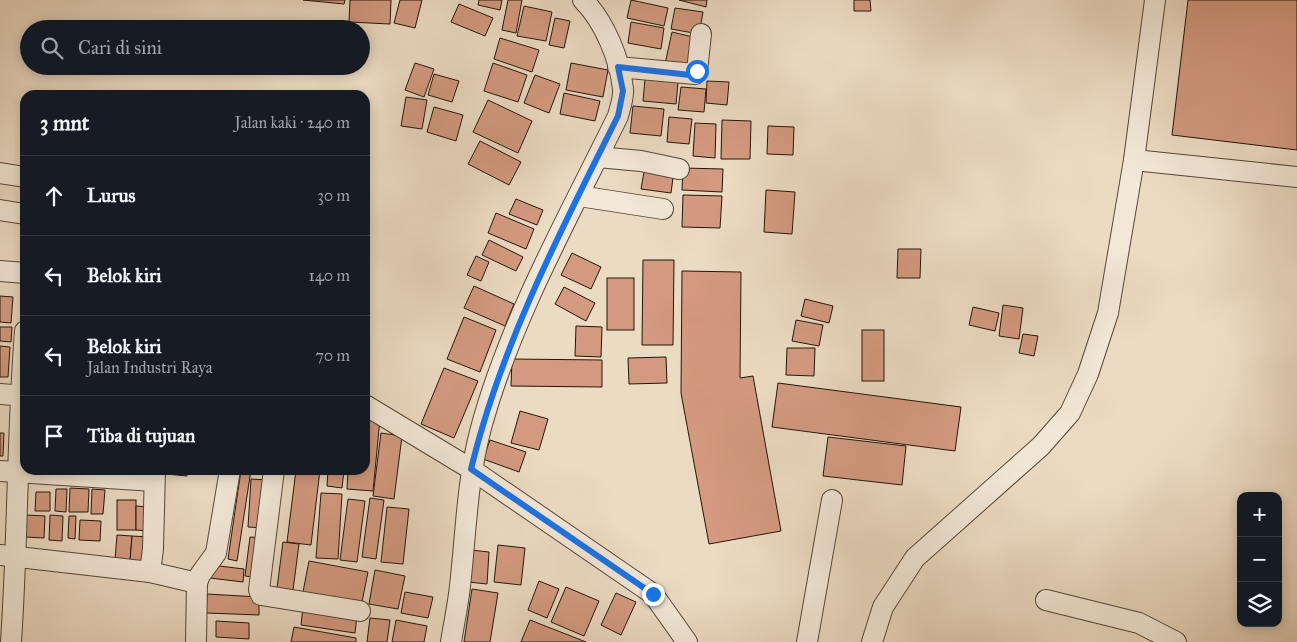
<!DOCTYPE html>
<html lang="id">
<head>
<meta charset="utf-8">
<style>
	body { margin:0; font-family:"IM FELL Great Primer",serif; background:#242831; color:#f1f3f6 }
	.controls { position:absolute; right:15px; bottom:15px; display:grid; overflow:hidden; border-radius:10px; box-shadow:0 2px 12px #0003 }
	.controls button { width:45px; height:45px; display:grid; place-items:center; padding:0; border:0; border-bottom:1px solid #363941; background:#171b24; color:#f1f3f6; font:25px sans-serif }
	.stop { position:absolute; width:15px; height:15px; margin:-11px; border:4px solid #1a73e8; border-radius:50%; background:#fff }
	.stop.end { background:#1a73e8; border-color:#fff; box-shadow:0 1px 5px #0008 }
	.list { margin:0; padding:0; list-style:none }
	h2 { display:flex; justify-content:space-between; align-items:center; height:65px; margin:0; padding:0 20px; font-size:21px }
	h2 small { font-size:16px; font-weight:400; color:#9ea1a6 }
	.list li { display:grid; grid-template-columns:32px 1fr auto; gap:15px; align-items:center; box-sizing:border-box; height:80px; padding:0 20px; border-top:1px solid #363941 }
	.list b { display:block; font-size:19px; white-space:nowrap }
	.list p { margin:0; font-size:16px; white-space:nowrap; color:#9ea1a6 }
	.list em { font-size:16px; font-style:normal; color:#9ea1a6 }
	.icon { flex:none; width:28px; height:28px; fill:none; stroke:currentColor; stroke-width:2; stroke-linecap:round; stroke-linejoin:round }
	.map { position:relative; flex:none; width:1297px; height:642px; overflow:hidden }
	.search { position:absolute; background:#171b24; box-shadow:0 2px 12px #0003; left:20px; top:20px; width:350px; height:55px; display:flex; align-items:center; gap:12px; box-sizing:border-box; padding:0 18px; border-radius:28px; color:#9ea1a6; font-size:19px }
	.panel { position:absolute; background:#171b24; box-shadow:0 2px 12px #0003; left:20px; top:90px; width:350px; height:385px; border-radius:15px }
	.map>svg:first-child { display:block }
</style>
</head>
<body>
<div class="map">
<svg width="1297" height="642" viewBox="0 0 1297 642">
	<rect width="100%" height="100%" fill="#ecdbc3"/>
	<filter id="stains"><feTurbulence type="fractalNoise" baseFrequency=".004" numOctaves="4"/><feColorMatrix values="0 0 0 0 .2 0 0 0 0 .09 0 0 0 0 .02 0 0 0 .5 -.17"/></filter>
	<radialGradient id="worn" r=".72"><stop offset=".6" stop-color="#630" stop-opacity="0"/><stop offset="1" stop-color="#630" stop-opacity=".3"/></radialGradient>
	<!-- building -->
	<g fill="#d49a80" stroke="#22160a">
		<path d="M303 0H345L344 4Z"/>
		<path d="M350 0H391L390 24 349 22Z"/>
		<path d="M400 0H422L415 28 394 23Z"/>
		<path d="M479 0H502L500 10 478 5Z"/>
		<path d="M508 0H522L516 33 502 30Z"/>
		<path d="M631 0 668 8 664 26 627 18Z"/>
		<path d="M679 0H707L706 7Z"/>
		<path d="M854 0H870L871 11H854Z"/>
		<path d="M1188 0H1297V150L1172 135Z"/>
		<path d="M459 4 493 18 485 36 451 22Z"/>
		<path d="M524 6 552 12 546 41 517 36Z"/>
		<path d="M675 8 703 12 699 34 671 29Z"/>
		<path d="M555 18 570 21 564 48 549 45Z"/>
		<path d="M631 22 664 28 661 49 628 43Z"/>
		<path d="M672 32 693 37 687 69 665 64Z"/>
		<path d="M500 38 539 50 532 72 494 59Z"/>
		<path d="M415 63 434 69 424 97 405 90Z"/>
		<path d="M493 63 527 75 518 102 484 91Z"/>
		<path d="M571 63 608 70 603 97 566 90Z"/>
		<path d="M434 74 459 81 452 102 428 95Z"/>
		<path d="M535 75 560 84 549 113 524 103Z"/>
		<path d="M645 79 678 82 676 104 643 101Z"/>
		<path d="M707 81 729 82 727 105 706 103Z"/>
		<path d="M681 87 706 89 704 112 678 110Z"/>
		<path d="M564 93 600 101 595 121 560 114Z"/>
		<path d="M406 97 427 100 422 129 401 126Z"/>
		<path d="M488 100 532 121 518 153 473 132Z"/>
		<path d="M633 106 664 109 661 136 630 133Z"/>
		<path d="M434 107 463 115 456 141 427 132Z"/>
		<path d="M669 117 692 119 689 144 667 142Z"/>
		<path d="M722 120 751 121 750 159H721Z"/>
		<path d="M695 123 716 124 715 158 693 156Z"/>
		<path d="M768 126 794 127 793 155 767 154Z"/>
		<path d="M480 141 521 162 509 185 468 164Z"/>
		<path d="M645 166 674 170 671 193 641 189Z"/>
		<path d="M683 168 723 169 722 192 682 190Z"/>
		<path d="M766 190 795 192 792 234 764 232Z"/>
		<path d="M683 195 722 196 720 228 682 227Z"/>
		<path d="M516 199 543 210 537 225 509 214Z"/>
		<path d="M496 213 534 229 526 249 488 233Z"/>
		<path d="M489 240 523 257 516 271 482 255Z"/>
		<path d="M898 249H921L920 278H897Z"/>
		<path d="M572 253 601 267 591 289 561 275Z"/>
		<path d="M476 256 489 262 481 281 467 275Z"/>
		<path d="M643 260H674L673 345H642Z"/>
		<path d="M682 271 741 272 740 378 753 376 781 531 709 544 681 393Z"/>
		<rect x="607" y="278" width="27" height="52"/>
		<path d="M474 286 514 304 505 326 464 308Z"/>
		<path d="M564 287 595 303 586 321 555 304Z"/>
		<path d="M0 296 13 297 11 323 0 322Z"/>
		<path d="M805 299 833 306 829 323 801 316Z"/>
		<path d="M1003 305 1023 308 1019 339 999 336Z"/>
		<path d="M973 307 999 313 995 331 969 325Z"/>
		<path d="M464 317 496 330 480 372 447 359Z"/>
		<path d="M796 320 823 325 819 346 792 341Z"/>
		<path d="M576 326 602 327 601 357 575 356Z"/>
		<path d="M0 327H12L11 342 0 341Z"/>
		<rect x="862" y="330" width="22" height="51"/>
		<path d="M1023 334 1038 336 1034 356 1019 353Z"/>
		<path d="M0 346 10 347 8 377H0Z"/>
		<path d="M787 348H815L814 376 786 375Z"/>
		<path d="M666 357 667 383 629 384 628 358Z"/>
		<path d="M512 359 602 360V387L511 386Z"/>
		<path d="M444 368 478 381 454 438 421 424Z"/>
		<path d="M778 383 961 407 955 451 772 427Z"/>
		<path d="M520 411 548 419 539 450 511 443Z"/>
		<path d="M365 418 380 419 373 491 347 489 348 470H365Z"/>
		<path d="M0 433H4L3 456H0Z"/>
		<path d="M381 433 402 436 394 499 373 496Z"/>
		<path d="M828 437 906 446 902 485 823 476Z"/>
		<path d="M490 440 526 452 519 472 483 459Z"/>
		<path d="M156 470H187V476L156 473Z"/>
		<path d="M241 470H251L237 561 228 559Z"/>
		<path d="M296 470H320L311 545 287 542Z"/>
		<path d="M328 470H344L342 488 327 486Z"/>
		<path d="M251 479 267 480 264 528 248 527Z"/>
		<path d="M70 488 89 489 88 512H69Z"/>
		<path d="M56 489H67L66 512 55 511Z"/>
		<path d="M92 489 105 490 103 514H91Z"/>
		<path d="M36 492H50V511H35Z"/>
		<path d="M321 493 342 494 338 559 316 558Z"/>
		<path d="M370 498 384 500 376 559 362 557Z"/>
		<path d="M348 499 365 501 357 562 340 560Z"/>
		<rect x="117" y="500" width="19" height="30"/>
		<path d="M136 506 150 507 149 531 136 530Z"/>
		<path d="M387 507 409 509 403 564 381 562Z"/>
		<path d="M26 515 45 516 44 538 25 537Z"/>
		<path d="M50 515 63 516 62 541 49 540Z"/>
		<path d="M69 516H76L75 539 68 538Z"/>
		<path d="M80 520 101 521 100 541 79 540Z"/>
		<path d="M117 535 132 536 130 561 115 560Z"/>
		<path d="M132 536 150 537 149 562 130 561Z"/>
		<path d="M250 537 263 538 259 578 245 576Z"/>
		<path d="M283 542 299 544 293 590 277 588Z"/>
		<path d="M498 545 525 548 521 585 494 582Z"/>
		<path d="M471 550 489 552 487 584 468 582Z"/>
		<path d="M309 561 368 572 362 602 303 592Z"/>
		<path d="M211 565 244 569 243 582 210 578Z"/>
		<path d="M375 570 405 576 398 609 369 604Z"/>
		<path d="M539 581 559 589 547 618 528 610Z"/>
		<path d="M566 587 599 601 584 636 551 622Z"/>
		<path d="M472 589 498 593 490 642H464Z"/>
		<path d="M405 592 433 597 428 618 401 613Z"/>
		<path d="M616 593 636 602 621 635 601 625Z"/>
		<path d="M207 594 259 597V615L206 613Z"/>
		<path d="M303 607 357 615 355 633 301 625Z"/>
		<path d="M370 618 390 620 387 642H367Z"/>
		<path d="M396 620 427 626 424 642H392Z"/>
		<path d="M530 620 586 642H521Z"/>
		<path d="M216 621 249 623V639L216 637Z"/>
		<path d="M294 627 356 638V642H291Z"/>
	</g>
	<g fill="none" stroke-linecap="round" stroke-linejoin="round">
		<defs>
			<g id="minor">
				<path d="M618 67 695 74 697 71 701 34"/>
				<path d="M598 157 641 161 679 169"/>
				<path d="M1134 160 1297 177"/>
				<path d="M0 173 25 177"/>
				<path d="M579 196 663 209"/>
				<path d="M0 210 25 214"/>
				<path d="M0 271 25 273"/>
				<path d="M0 394 25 396"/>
				<path d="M365 405 471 469 653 594 687 642"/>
				<path d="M274 470 259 590 261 595 360 611"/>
				<path d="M0 471 154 481"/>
				<path d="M0 555 150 572 153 549 155 470"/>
				<path d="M150 572 197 583"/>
				<path d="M1046 600 1139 623 1176 642"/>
				<path d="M11 642C18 538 17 434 25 331"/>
				<path d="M196 642 197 583 200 575 216 553 230 470"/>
				<path d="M451 642C454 623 458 605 460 586 466 533 467 480 481 428 510 321 569 216 618 116 620 108 624 97 623 89 620 59 604 21 583 0"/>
				<path d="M807 642 832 500"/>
				<path d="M872 642 883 607 915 558 1041 446 1070 413 1088 374 1108 313 1134 160 1155 0"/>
			</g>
		</defs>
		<!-- minor casing -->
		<use href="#minor" stroke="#544738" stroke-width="22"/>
		<!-- minor -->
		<use href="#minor" stroke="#f3e8d8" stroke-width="20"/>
	</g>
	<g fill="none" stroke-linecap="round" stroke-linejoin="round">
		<!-- route -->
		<path stroke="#1a73e8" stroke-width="6" d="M653 594 471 469C501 345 561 230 618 116L623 91 618 67 690 75 697 71"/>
	</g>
	<rect width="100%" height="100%" filter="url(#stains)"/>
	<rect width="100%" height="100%" fill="url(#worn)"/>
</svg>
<div class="controls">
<button>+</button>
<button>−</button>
<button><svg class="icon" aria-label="layers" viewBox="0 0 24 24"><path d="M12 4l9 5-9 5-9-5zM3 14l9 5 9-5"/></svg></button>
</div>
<div class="stop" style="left:697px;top:71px"></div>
<div class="stop end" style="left:653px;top:594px"></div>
<div class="search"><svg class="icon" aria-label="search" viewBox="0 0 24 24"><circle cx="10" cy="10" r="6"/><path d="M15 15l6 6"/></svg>Cari di sini</div>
<section class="panel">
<h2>3 mnt<small>Jalan kaki · 240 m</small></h2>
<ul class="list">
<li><svg class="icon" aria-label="ahead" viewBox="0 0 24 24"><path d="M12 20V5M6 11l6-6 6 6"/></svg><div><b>Lurus</b></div><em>30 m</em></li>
<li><svg class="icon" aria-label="left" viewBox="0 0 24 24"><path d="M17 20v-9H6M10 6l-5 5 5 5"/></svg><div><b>Belok kiri</b></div><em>140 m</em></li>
<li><svg class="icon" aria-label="left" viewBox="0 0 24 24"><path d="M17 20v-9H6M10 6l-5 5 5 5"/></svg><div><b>Belok kiri</b><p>Jalan Industri Raya</p></div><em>70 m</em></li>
<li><svg class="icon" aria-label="arrive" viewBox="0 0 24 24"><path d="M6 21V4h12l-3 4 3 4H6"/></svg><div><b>Tiba di tujuan</b></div></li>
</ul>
</section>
</div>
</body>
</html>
